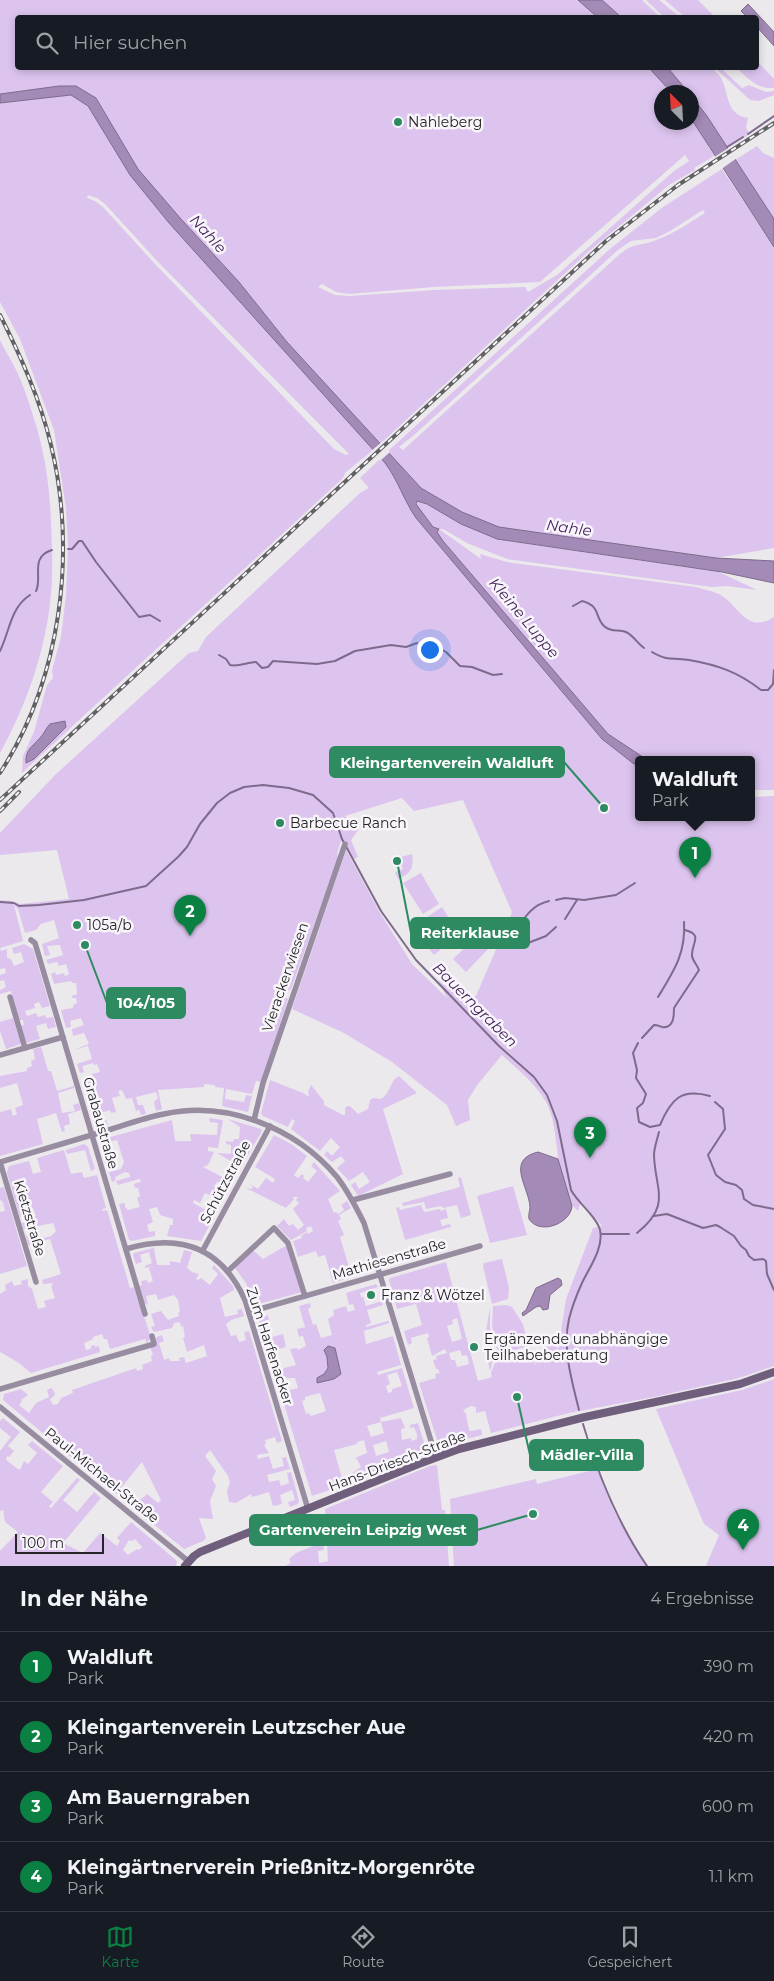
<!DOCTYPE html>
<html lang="de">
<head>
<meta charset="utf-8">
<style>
	body { margin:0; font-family:Montserrat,sans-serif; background:#20242c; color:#f1f3f6 }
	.compass { position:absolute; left:654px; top:85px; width:45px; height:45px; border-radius:50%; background:#171b24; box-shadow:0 2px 8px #0003; rotate:336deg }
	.scale { position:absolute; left:15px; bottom:12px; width:89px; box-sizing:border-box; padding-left:5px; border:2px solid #252426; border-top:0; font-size:14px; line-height:18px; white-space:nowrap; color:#252426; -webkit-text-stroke:4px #f9f6fb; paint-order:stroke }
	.you { position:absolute; left:429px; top:649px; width:18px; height:18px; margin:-12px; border:4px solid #fff; border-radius:50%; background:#1a73e8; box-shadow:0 0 0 8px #1a73e833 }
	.badge { display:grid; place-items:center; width:32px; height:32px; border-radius:50%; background:#0b8043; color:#fff; font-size:16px; font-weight:700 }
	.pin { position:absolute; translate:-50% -41px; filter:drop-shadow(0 1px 2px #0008) }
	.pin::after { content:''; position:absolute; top:26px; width:18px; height:15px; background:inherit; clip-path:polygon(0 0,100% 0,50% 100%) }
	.popup { position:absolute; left:635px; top:756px; width:120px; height:65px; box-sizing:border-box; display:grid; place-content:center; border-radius:5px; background:#171b24; filter:drop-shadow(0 1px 4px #0005); font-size:16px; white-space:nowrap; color:#9ea1a6 }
	.popup b { font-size:19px; color:#f1f3f6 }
	.popup::after { content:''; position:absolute; left:50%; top:100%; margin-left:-10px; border:10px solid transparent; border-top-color:#171b24 }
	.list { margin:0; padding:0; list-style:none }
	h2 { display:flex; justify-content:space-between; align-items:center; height:65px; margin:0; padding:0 20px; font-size:21px }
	h2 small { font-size:16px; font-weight:400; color:#9ea1a6 }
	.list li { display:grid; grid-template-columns:32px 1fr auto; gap:15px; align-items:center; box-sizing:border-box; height:70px; padding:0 20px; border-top:1px solid #363941 }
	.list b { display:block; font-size:19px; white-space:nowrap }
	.list p { margin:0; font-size:16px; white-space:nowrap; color:#9ea1a6 }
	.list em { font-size:16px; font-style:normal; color:#9ea1a6 }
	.icon { flex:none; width:28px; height:28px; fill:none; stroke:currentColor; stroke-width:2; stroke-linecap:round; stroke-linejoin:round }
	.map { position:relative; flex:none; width:774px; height:1566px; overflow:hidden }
	.search { position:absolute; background:#171b24; box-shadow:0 2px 8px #0003; left:15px; right:15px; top:15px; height:55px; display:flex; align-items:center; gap:12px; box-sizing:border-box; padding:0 18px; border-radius:5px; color:#9ea1a6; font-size:19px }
	.sheet { height:345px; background:#171b24 }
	nav { display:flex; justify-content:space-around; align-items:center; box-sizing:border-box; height:70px; border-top:1px solid #363941; background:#171b24; font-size:14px; color:#9ea1a6 }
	nav a { display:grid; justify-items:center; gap:2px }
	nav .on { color:#0b8043 }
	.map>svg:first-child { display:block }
</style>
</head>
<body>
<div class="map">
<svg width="774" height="1566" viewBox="0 0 774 1566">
	<rect width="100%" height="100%" fill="#ece9ed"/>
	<!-- green -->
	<g fill="#dcc4ee" fill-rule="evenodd">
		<path d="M0 0H578L597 17 18 18V68H649L671 92H662V122H692V120L714 156 694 168 695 170 669 185 588 252 380 444 287 342 239 282 181 219 138 169 96 98 76 86H59L0 94ZM685 155 689 161 674 171 557 275 528 292 525 287 435 290 349 296 335 295 318 287 322 284 336 292 349 294 434 287 540 282Z"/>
		<path d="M602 0H642L660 17H621Z"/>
		<path d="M646 0H659L680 17H664Z"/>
		<path d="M665 0H698L715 17H685Z"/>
		<path d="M757 61 774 79V88C757 89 748 79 737 68H756Z"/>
		<path d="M668 68H711C715 71 720 75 722 80 729 96 727 115 748 118L746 128 750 134 728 148 707 116 692 97V92H688Z"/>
		<path d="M715 68H721L742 88 749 85 766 92 774 91V95L759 101 750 100Z"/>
		<path d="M71 95 88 106 130 175 169 223 373 450 345 473 343 478C236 577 128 674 22 773L23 756 34 732 47 685 53 678 52 670 61 637 66 595 68 546 66 509 54 430 20 339 0 302V103ZM88 195 97 198 105 204 158 262 349 454 346 455 334 449 156 265 103 207 95 201 87 198Z"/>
		<path d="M757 146 763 153 774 158V219L735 160Z"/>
		<path d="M722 169 774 247V548L716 558 499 527 462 512 421 488 387 452 611 248 663 207ZM703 210 705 213C690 222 674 234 656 240 640 247 636 241 620 254L403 450 399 447 414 435 618 250 631 241 656 238 670 231Z"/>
		<path d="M0 340C4 349 9 356 13 364 24 384 31 409 38 432 46 461 50 492 51 522 52 546 53 571 51 594 46 650 27 704 0 753Z"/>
		<path d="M381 458 396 478 408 506 602 739 634 764 639 765V817H751V797L774 796V1366L739 1378 654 1397 569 1413 491 1433 485 1411 476 1413V1407L471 1406 463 1410 466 1414 469 1430 471 1431 481 1429 482 1435 439 1446 419 1383 436 1378 435 1374 440 1373 438 1369H436L433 1360 437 1359 436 1356 447 1353 445 1349 432 1356 427 1338 429 1337 428 1333 411 1338 412 1343 408 1345 404 1331 422 1325 416 1304 397 1309 389 1280 390 1278 446 1262 478 1381 492 1377 491 1373 497 1357 530 1348 534 1357V1366L541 1350 555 1340 558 1350 566 1299 593 1228 602 1226 581 1201 578 1211C552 1189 562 1130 546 1102 535 1083 518 1070 502 1055L478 1084 468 1100 470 1120 456 1126 447 1105 392 1062 344 1033 292 1009 346 850 380 913 412 964 447 998 438 980 464 1000 476 996 512 912 463 800 414 811 402 798 345 816 359 829 351 840 358 857 354 859 345 844 341 841 337 853 338 858 291 989 288 991 285 990 283 996 288 999 262 1082 256 1081 252 1094 226 1089 225 1099 244 1102 246 1095 252 1096 248 1112 222 1106 224 1088 215 1087V1085L204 1084V1087L158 1090 162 1109 156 1111 154 1102 158 1098 156 1092 136 1097 138 1105H143L146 1114 141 1115 139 1110 136 1111 132 1098 126 1099 122 1090 118 1091 120 1096 112 1098 116 1112 111 1113 110 1110 98 1114 100 1122 106 1120 108 1125 99 1128 95 1126 88 1102 100 1099 98 1095 87 1098 82 1082 93 1079 92 1074 100 1072 97 1064 94 1065 93 1063 82 1066 84 1072 80 1073 77 1064 92 1059 88 1046 73 1050 89 1044 84 1033 73 1036 72 1029 84 1025 81 1018 70 1021 71 1027 66 1028 61 1010 73 1008V1005L77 1003 76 998H72V996L77 994 76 983H72L71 981 54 984 51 974 55 972 56 975 64 973 65 976 69 974 66 964 59 966 57 962 48 964 46 960 63 955 60 945 47 946 50 955 45 956 42 944 59 938 54 920 41 924 36 930 25 933 18 909 14 905 23 941 0 948 1 951 7 949V958L11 959 14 966 24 962 21 952 14 954 12 948 24 944 33 949 50 1006 42 1008 39 1002 34 1004 35 1008 25 1011 27 1016 36 1013 38 1017 45 1015 46 1018 53 1017 56 1027 48 1029 46 1023 36 1026 40 1039 26 1043 21 1026 24 1025 23 1020H19L11 991 0 994V990L6 987 4 980 0 981V975L6 973 5 968 0 969V900L13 901 14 905 15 902 20 904 69 899 57 850 0 855V833L56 774 189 653 198 651 206 637 360 493 369 488 360 478ZM457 1318 462 1339 452 1342 447 1326 453 1324 452 1320ZM460 1350 462 1356 467 1355 469 1364 457 1367 455 1360H451L449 1353Z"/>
		<path d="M417 501 427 504 461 524 497 539 719 572 757 590 727 586 712 587 507 559 467 543 443 529H439L481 559 480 554 507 562 696 587C704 590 715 591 722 596 740 608 748 634 774 617V790H751V759H646L608 734 443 541 416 504Z"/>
		<path d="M412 854C414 868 411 874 398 879L395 872 403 869 401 864 403 863 401 857Z"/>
		<path d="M421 873 439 904 423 914 403 883Z"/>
		<path d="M442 907 459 934 434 955 412 927Z"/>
		<path d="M479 934 491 946 466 972 453 959Z"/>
		<path d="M13 1018 21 1044 6 1049 0 1031V1022Z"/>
		<path d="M41 1047 48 1071H51L57 1091 74 1086V1088L58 1093 62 1113 75 1111 73 1105 79 1103 81 1110 68 1114 70 1124 64 1126 65 1131 62 1132 56 1113 37 1119 43 1144 0 1156V1112L11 1109 13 1116 17 1114 15 1108 23 1105 17 1083 0 1088V1076L27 1071V1068L32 1066 31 1061 35 1059 33 1049Z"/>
		<path d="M399 1076 417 1093 383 1109 403 1174 358 1196 351 1185 355 1182 359 1189 370 1182 363 1172 349 1181 337 1168 345 1161 341 1156 332 1162 324 1155 327 1151 332 1156 340 1147 331 1138 320 1151 291 1129 295 1121 292 1119 288 1127 263 1116 261 1113 270 1080 303 1093 309 1097 308 1092 311 1085 324 1101V1105L343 1115H345V1108L347 1106H350L358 1114 368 1109 370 1100 373 1098 381 1099C392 1092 389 1081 399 1076Z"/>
		<path d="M209 1118 223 1120 218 1148 208 1147V1151L214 1152 208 1165 203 1167 224 1178 222 1182H217L214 1186 215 1188 222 1192 225 1187 229 1189 217 1211 208 1207 211 1199 216 1203 218 1199 205 1193 200 1203 194 1200 193 1203 215 1215 201 1241 167 1236 170 1225H173V1219L160 1215 157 1207 149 1209 153 1222 147 1225 149 1232 155 1231V1236L132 1241 129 1240 119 1204 125 1203V1207L128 1210 140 1207 137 1198 140 1196 138 1188H135L134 1184 142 1181 139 1179 118 1185 116 1181 130 1177 129 1173 125 1172 115 1177 116 1180 112 1182 109 1172 121 1169 124 1162 117 1140 109 1142 107 1138 172 1120 175 1141H191L190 1134 217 1135 218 1123 210 1122Z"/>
		<path d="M228 1119 261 1129 262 1131 241 1167 217 1153 231 1154V1145L226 1144V1141L233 1142 234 1139H239L240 1127Z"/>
		<path d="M274 1135 291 1144 307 1156 294 1175 298 1178 302 1174 304 1176 303 1178 308 1182 317 1171 311 1166 314 1162 340 1191 328 1199 334 1213 336 1212 338 1214 344 1210 341 1205 347 1201 351 1208 339 1215 341 1219 338 1221 344 1235 340 1237 352 1277 333 1283 325 1255 318 1257 316 1251 298 1257 293 1241 302 1238 301 1236 307 1232 308 1234 313 1231 311 1226 306 1228 307 1231 291 1240 277 1226 284 1219 289 1226 293 1224 298 1230 304 1225 293 1209 299 1203 296 1200 298 1197H293L294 1199 286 1208 246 1188 252 1189 253 1187 250 1184 258 1189 266 1178 273 1183 275 1179 255 1167Z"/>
		<path d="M84 1144 88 1147 95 1169 91 1171 85 1150 67 1154 66 1150Z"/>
		<path d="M64 1150 71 1174 82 1172 84 1178 97 1175 106 1208 102 1209 103 1211 107 1210 130 1288 134 1287 151 1337 147 1343 145 1339 110 1349 107 1339H104L102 1334 93 1337V1339L84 1343 86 1350 91 1349V1346L95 1345V1347L99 1346 100 1352 31 1373 19 1363 0 1352V1294L6 1290 5 1285 12 1281 14 1286 22 1284 21 1281 28 1279V1286L32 1289 38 1309 46 1307 44 1301 55 1298 51 1286 53 1285 52 1283 43 1284 42 1280 61 1274 50 1239 28 1245 26 1236 30 1235 32 1241 51 1236 56 1231 53 1223 23 1229 22 1223 33 1221 32 1217 36 1216 33 1208 23 1211 24 1215 20 1217 7 1173 9 1166 29 1161 33 1174 41 1172 37 1158Z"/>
		<path d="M461 1177 471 1215 461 1218 457 1205 443 1208 441 1206 426 1209 424 1202 403 1206 402 1203 460 1187 458 1178Z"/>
		<path d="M513 1186 527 1235 490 1243 477 1196Z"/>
		<path d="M4 1187 27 1266 0 1274V1212L5 1211 3 1202 0 1200V1188Z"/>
		<path d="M421 1205 424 1212 440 1209 441 1211 446 1209 448 1218 440 1220 442 1226 450 1224 451 1227 405 1240 396 1208 399 1207 400 1210Z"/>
		<path d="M287 1245 302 1292 255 1305 246 1283 235 1268 253 1250 263 1259Z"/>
		<path d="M154 1248 157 1265H170V1261L180 1263 184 1250 192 1252 187 1268 192 1272 199 1274 196 1279 198 1280 201 1278 210 1285 218 1274 212 1268 214 1265 233 1286 234 1290 220 1298 225 1317 238 1314 237 1310 242 1309 244 1316 231 1320 226 1324 231 1336 236 1335 239 1342 246 1340 244 1332 249 1331 282 1441 277 1443 275 1437 265 1440 266 1444 264 1445 269 1453 257 1455 258 1459 269 1456 273 1469 284 1466 282 1458 286 1457 290 1469 267 1475 269 1482 279 1480 281 1486 289 1483 287 1473 291 1472 299 1501 298 1504 290 1507 288 1502 295 1500 292 1490 280 1495 282 1504 273 1506 269 1492 252 1497 251 1494 236 1503 229 1502 227 1491 230 1482 228 1476 210 1450 205 1456 216 1471 212 1479 216 1486 210 1501 213 1519 199 1518 206 1538 203 1541 184 1549 120 1497 124 1492 135 1501 143 1498 147 1494 158 1503 161 1500 142 1462 116 1494 3 1400 4 1394 21 1389 28 1395 21 1400 22 1401 19 1405 29 1413 36 1403 49 1397 47 1390 52 1388 55 1394 53 1397 50 1399 53 1405 58 1404 61 1398 73 1393 72 1390 136 1368 137 1371 143 1369 142 1365 152 1361 151 1356 153 1355 150 1347 157 1337 162 1335 164 1341 159 1343 164 1360 169 1358 170 1361H180L179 1358 184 1357 186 1363 207 1356 204 1345 187 1352 183 1338 185 1337 183 1326 181 1327 180 1322 174 1323 172 1328 155 1332 153 1331 151 1327 155 1326 151 1314 161 1311 168 1320 179 1316 178 1313 180 1312 178 1300 174 1295 158 1300 156 1294 146 1296 148 1305 144 1303 139 1286 142 1285 141 1281 147 1280 148 1283 153 1281 149 1268 154 1266 145 1268V1266L152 1263 149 1252 140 1255 142 1262 136 1264 133 1255 134 1253Z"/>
		<path d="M502 1259 509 1288 508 1299 492 1304 483 1266 484 1263Z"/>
		<path d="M376 1284 378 1287 360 1293 361 1297H363L366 1306 382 1301 383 1305 367 1310 371 1323 366 1325V1327L388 1321 389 1323 364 1331 366 1344 393 1336 401 1365 377 1372 378 1375 402 1368 414 1408 380 1418 381 1422 367 1426 371 1437 384 1433 381 1422 401 1418 405 1428 401 1429 402 1440 411 1438 412 1441 417 1439V1434L414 1427 410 1428V1425L418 1423 426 1449 425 1453 350 1483 348 1476 361 1467 357 1459 355 1458 367 1453 364 1440 357 1442V1444L334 1450 344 1485 312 1496 273 1368 276 1367 278 1372H281L284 1368 296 1365 290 1349 297 1348 298 1350 306 1346 303 1336 299 1337 297 1329 305 1327 299 1306 310 1303 311 1307 308 1309 313 1325 316 1324 321 1338 332 1335 328 1319 334 1315 333 1310 346 1306 348 1312 355 1310 353 1304 349 1305 346 1293ZM397 1372 402 1386 392 1389V1392L388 1393 386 1386 390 1384 387 1375ZM285 1376 286 1378H295L298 1388 286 1391 285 1387H282L281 1378ZM320 1393 326 1411 311 1416 309 1413 306 1414 302 1401 305 1400V1397ZM386 1441 389 1452 376 1456 373 1445Z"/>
		<path d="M506 1305 512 1307 523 1324 528 1346 498 1355 492 1325 493 1306Z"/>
		<path d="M490 1307V1326L494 1356 490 1371 484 1344Z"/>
		<path d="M268 1315 269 1320 263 1322 270 1341 273 1340 272 1337 283 1334 286 1347 268 1352 259 1322 260 1318Z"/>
		<path d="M774 1379V1566H706L719 1535 704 1524 656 1409 742 1390Z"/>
		<path d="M3 1418 20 1432 8 1446 14 1451 9 1457 7 1456 6 1460 18 1469 20 1470 24 1461 28 1464 37 1453 28 1445 32 1441 63 1466 41 1492 53 1502 49 1506 51 1508 77 1478 80 1480 63 1500 77 1512 94 1492 101 1498 63 1543 83 1553 100 1533 117 1546 120 1541 117 1538 131 1522 177 1561 176 1566H0V1551L18 1532 5 1522 3 1510 0 1511V1451L11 1437 0 1428V1421ZM135 1539 142 1547 139 1550 137 1549 128 1555 123 1550 129 1540 132 1541Z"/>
		<path d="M437 1465 442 1510H445L449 1566H285L291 1563 289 1559 296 1553 323 1542 324 1550 318 1551 319 1563 328 1561 325 1509 430 1466Z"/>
		<path d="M597 1469 613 1509 646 1566H454L450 1499 536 1479 537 1484Z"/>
	</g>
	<!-- water -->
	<g fill="#a48ab7" stroke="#7e6b8c">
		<path d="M578 0H602L621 17H597Z"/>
		<path d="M748 4 774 32V46L757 27 756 18 747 17 741 11Z"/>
		<path d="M649 68H668L688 92H671Z"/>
		<path d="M59 86H76L96 98 138 169 181 219 239 282 287 342 421 488 462 512 499 527 716 558 774 561V583L722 572 497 539 461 524 427 504 417 501 416 504 433 527 439 529 437 532 443 541 608 734 646 759H639V765L634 764 602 739 416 518C404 501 398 480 385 463L169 223 130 175 88 106 71 95 0 103V94Z"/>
		<path d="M692 97 707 116 774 219V247L692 120Z"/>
		<path d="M65 721 66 727 34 759 26 763C25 750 32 747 40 738 44 734 46 728 50 724Z"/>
		<path d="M538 1152 558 1159 572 1206C571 1223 540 1236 529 1219 528 1214 530 1211 530 1207 529 1187 505 1160 538 1152Z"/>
		<path d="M558 1278 561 1280 562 1285 550 1295 548 1309 543 1310 540 1306 536 1307 523 1316 522 1313 526 1310 536 1288Z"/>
		<path d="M328 1346 335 1348 341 1374 334 1379 317 1383V1378L324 1374 328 1368 327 1357 324 1350Z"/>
	</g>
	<!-- pier -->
	<g fill="#ece9ed">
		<path d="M730 147 737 158 720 170 713 158Z"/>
		<path d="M382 442 390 452 380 461 371 451Z"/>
	</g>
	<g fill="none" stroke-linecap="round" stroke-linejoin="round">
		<!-- stream -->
		<g stroke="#7e6b8c" stroke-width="2">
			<path d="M748 134 774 116"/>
			<path d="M727 147 743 137"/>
			<path d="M68 549H72L79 541H82L96 562 139 617 150 615 160 621"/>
			<path d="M36 591C43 578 29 557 52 550"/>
			<path d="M573 606 582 601C601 606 594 616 604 626 611 633 619 629 626 632 634 636 637 643 644 648"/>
			<path d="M427 641 446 652 460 666 472 667 493 675 502 674"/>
			<path d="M0 651C10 631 10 608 30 595"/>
			<path d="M652 652C669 662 671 657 689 660 718 665 738 672 761 690H768L773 684 774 670"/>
			<path d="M219 655 226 659 230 665C238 667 248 662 256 662L262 668 268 667 273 661 317 664 335 661 355 651 391 645 406 647 417 643"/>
			<path d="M556 900 565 898 584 900 616 895 635 883"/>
			<path d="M0 902 14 903 19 906 39 905 84 900 146 886 178 857 187 847 200 824 217 803 230 793 244 787 263 785 289 788 313 795 333 813 342 839 381 911 416 960 499 1046 534 1077 547 1095 557 1121 571 1190C578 1203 597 1217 600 1230 604 1248 589 1268 582 1283 577 1294 572 1307 569 1319 562 1349 572 1381 579 1410"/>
			<path d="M565 919 577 900"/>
			<path d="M518 927C527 914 533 905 549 901"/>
			<path d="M515 948 546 936 556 927"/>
			<path d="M658 997C674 971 686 953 684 922"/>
			<path d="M642 1038 654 1025C657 1025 659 1026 662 1027 674 1029 674 1015 674 1008L699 970C697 965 693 961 692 956 691 943 704 935 685 930"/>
			<path d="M638 1043 633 1053 637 1070 636 1078 646 1094 643 1103 637 1108 639 1122 650 1127 660 1125C671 1099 681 1088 710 1096"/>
			<path d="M715 1102 723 1109 725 1129 708 1155 716 1175 725 1182 736 1185 742 1190 744 1199 753 1205 774 1209"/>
			<path d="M654 1216 667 1214 703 1228 716 1225 720 1227 734 1236 741 1246 746 1250 749 1256 754 1260 763 1259 766 1261 767 1274 774 1290"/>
			<path d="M637 1233C672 1205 655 1190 654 1155 654 1148 657 1140 659 1132"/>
			<path d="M602 1234H629"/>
			<path d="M583 1424C598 1475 617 1522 647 1566"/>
		</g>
		<!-- minor -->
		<g stroke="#978ca0" stroke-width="5.5">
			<path d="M31 940 35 943 145 1314"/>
			<path d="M10 997 25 1048"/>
			<path d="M0 1055 63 1037"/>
			<path d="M254 1120 263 1083 345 844"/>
			<path d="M353 1200 450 1174"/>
			<path d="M126 1249C180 1233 221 1247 245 1300L308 1509"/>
			<path d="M203 1250 270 1126"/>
			<path d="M228 1271 274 1228 288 1243 305 1296"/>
			<path d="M36 1282 0 1162C34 1152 68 1142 102 1132 122 1126 143 1118 164 1114 227 1100 296 1128 337 1177 348 1191 356 1207 364 1223L436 1457"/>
			<path d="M249 1312 480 1246"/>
			<path d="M0 1389 154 1344 152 1336"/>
			<path d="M0 1407 188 1561"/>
		</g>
		<!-- secondary -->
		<path stroke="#6f5f7c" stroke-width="8" d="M185 1566 194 1556 200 1552 416 1465 459 1449 585 1417 740 1384 774 1372"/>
		<defs>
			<g id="rail">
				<path d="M0 315C21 357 40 399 51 445 77 554 61 679 0 773"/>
				<path d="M0 800 606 241 678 185 774 123"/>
				<path d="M0 811 19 792"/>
			</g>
		</defs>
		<!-- rail casing -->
		<use href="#rail" stroke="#616062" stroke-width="4"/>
		<!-- rail -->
		<use href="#rail" stroke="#f9f6fb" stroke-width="2" stroke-dasharray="5.5" stroke-linecap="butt"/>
	</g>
	<!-- markers -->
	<g fill="#2e8a61" stroke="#f9f6fb" stroke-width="2">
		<circle cx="398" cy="122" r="5"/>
		<circle cx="280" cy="823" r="5"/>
		<circle cx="77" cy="925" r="5"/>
		<circle cx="371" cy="1295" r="5"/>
		<circle cx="474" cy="1347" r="5"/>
	</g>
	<g text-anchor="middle" stroke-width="5" stroke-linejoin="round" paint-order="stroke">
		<!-- poi labels -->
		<g font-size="14" fill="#252426" stroke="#f9f6fb" text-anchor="start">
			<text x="408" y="127">Nahleberg</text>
			<text x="290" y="828">Barbecue Ranch</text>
			<text x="87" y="930">105a/b</text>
			<text x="381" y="1300">Franz &amp; Wötzel</text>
			<text x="484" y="1344">Ergänzende unabhängige<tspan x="484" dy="16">Teilhabeberatung</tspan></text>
		</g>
		<!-- street labels -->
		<g font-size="14" fill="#252426" stroke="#f9f6fb">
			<text transform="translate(285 977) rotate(-71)" y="5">Vierackerwiesen</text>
			<text transform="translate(101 1123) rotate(74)" y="5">Grabaustraße</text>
			<text transform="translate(225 1182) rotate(-62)" y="5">Schützstraße</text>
			<text transform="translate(30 1218) rotate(73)" y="5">Kietzstraße</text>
			<text transform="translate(389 1259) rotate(-16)" y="5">Mathiesenstraße</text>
			<text transform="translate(270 1346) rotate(72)" y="5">Zum Harfenacker</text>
			<text transform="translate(397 1461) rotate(-21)" y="5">Hans-Driesch-Straße</text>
			<text transform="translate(102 1475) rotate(39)" y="5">Paul-Michael-Straße</text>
		</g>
		<!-- water labels -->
		<g font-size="15" font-style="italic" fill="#45225b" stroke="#f9f6fb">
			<text transform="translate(208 234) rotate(48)" y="5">Nahle</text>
			<text transform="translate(569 528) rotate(8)" y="5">Nahle</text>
			<text transform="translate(524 618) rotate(50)" y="5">Kleine Luppe</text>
			<text transform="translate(475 1005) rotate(45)" y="5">Bauerngraben</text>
		</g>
	</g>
	<!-- callouts -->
	<path fill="none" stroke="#2e8a61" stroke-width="2" d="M604 808L564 762M397 861L411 933M85 945L107 1003M517 1397L530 1455M533 1514L477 1530"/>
	<g fill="#2e8a61" stroke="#f9f6fb" stroke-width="2">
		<circle cx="604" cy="808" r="5"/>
		<circle cx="397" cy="861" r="5"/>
		<circle cx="85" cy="945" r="5"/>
		<circle cx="517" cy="1397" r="5"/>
		<circle cx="533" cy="1514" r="5"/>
	</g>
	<g fill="#2e8a61" stroke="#2e8a61" stroke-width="2">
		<rect x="330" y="747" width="234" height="30" rx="5"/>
		<rect x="411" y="918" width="118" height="30" rx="5"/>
		<rect x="107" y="988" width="78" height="30" rx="5"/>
		<rect x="530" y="1440" width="113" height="30" rx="5"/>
		<rect x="250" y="1515" width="227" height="30" rx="5"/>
	</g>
	<g font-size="15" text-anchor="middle" font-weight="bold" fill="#fff">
		<text x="447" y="768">Kleingartenverein Waldluft</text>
		<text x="470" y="938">Reiterklause</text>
		<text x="146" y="1008">104/105</text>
		<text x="587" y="1460">Mädler-Villa</text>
		<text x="363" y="1535">Gartenverein Leipzig West</text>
	</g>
</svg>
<svg class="compass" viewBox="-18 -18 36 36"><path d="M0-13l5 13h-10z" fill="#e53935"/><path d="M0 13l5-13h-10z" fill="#9ea1a6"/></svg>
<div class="scale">100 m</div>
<div class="you"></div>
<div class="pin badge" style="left:695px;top:878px">1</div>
<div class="popup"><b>Waldluft</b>Park</div>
<div class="pin badge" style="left:190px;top:936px">2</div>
<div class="pin badge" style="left:590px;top:1158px">3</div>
<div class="pin badge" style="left:743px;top:1550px">4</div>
<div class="search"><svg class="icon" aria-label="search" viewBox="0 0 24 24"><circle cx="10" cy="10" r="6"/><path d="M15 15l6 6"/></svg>Hier suchen</div>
</div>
<section class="sheet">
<h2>In der Nähe<small>4 Ergebnisse</small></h2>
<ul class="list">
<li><span class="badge">1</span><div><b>Waldluft</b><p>Park</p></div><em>390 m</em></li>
<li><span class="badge">2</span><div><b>Kleingartenverein Leutzscher Aue</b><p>Park</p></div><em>420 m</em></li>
<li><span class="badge">3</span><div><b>Am Bauerngraben</b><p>Park</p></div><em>600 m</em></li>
<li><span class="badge">4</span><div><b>Kleingärtnerverein Prießnitz-Morgenröte</b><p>Park</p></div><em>1.1 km</em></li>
</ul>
</section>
<nav>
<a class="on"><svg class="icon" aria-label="map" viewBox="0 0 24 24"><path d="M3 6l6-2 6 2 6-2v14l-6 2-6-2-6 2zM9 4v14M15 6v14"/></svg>Karte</a>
<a><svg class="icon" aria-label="directions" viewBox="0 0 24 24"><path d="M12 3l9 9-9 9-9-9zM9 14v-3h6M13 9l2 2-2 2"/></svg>Route</a>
<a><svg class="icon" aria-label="saved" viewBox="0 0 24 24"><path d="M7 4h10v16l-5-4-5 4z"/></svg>Gespeichert</a>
</nav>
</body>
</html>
